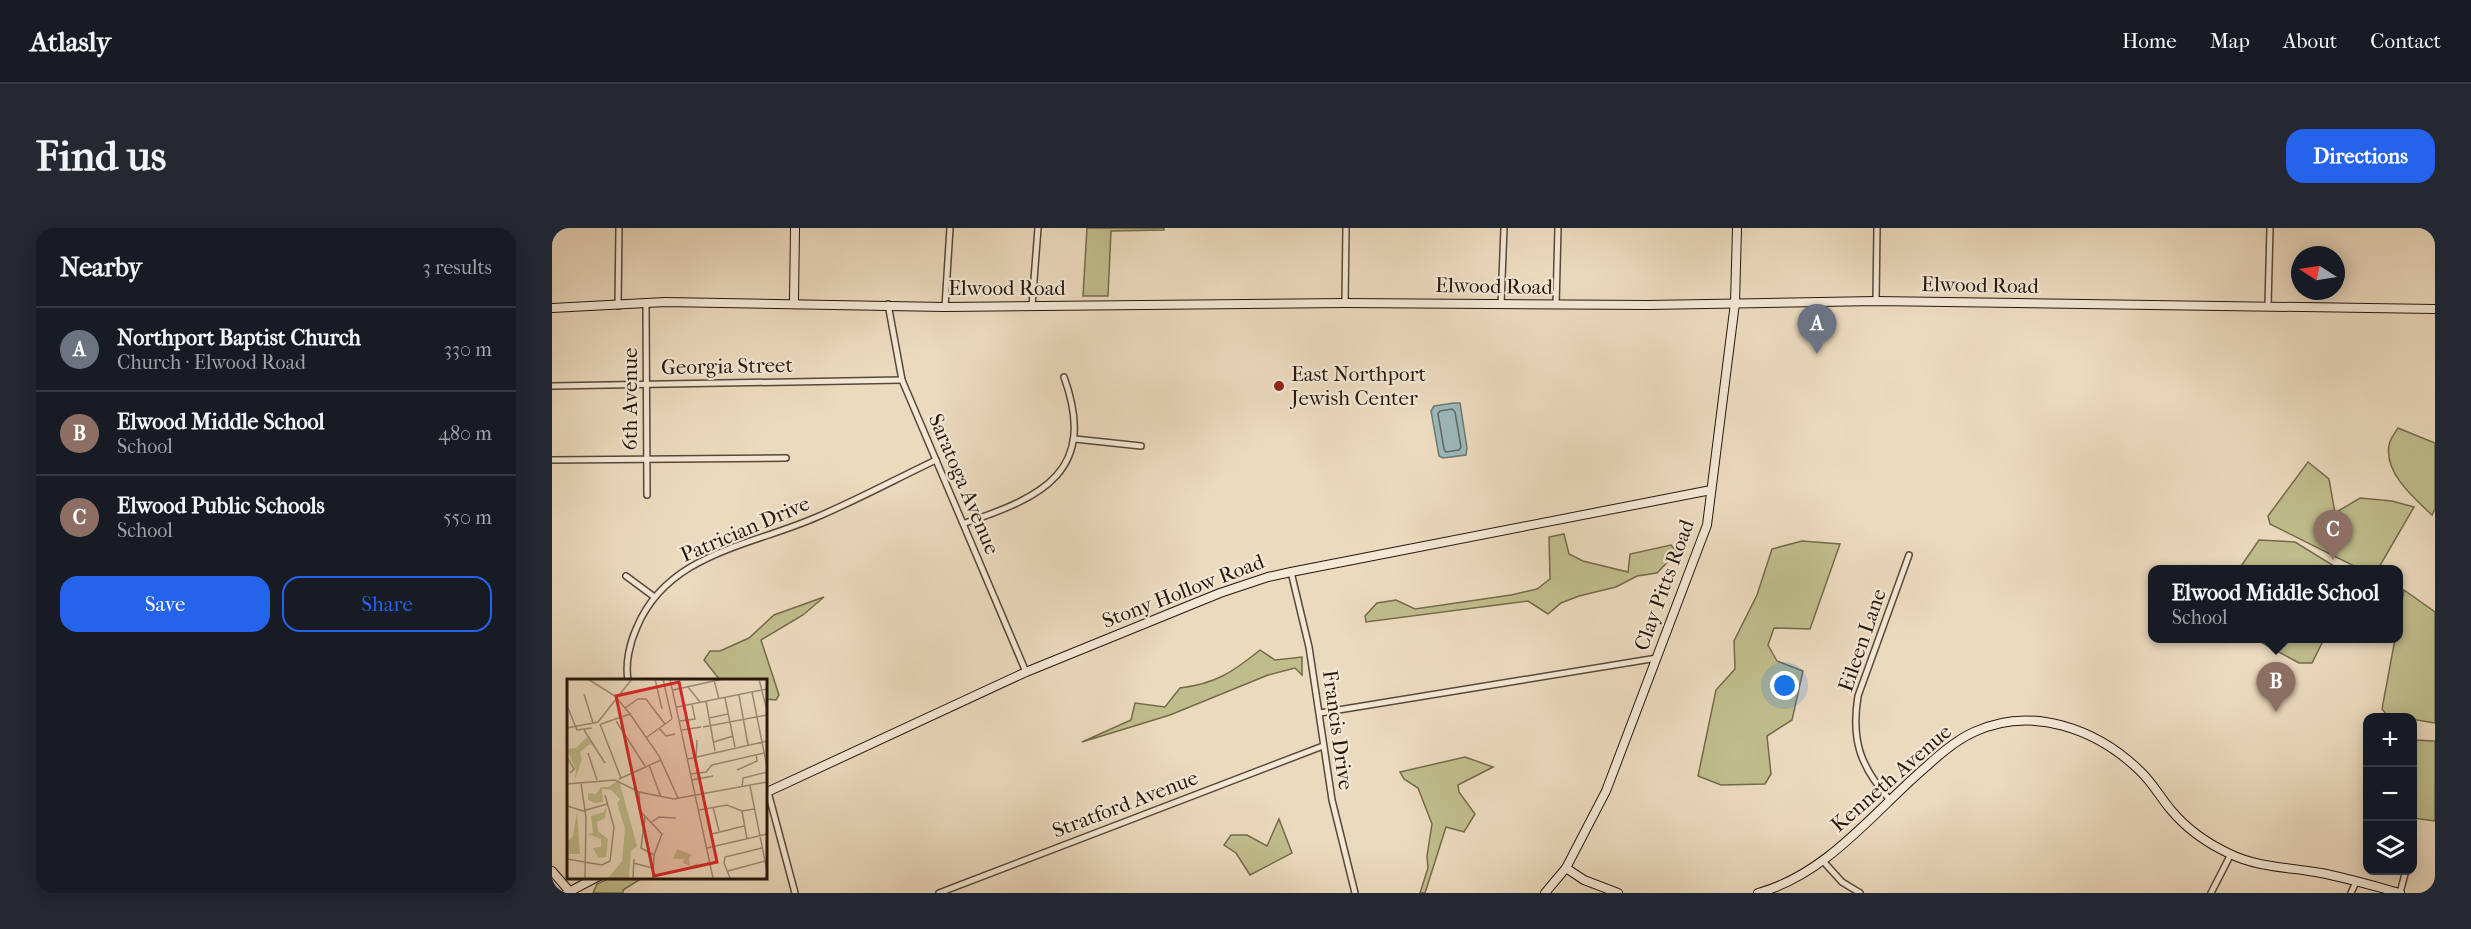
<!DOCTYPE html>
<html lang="en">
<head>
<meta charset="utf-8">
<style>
	body { margin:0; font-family:"IM FELL French Canon",serif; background:#242831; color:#f1f3f6 }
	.controls { position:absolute; right:18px; bottom:18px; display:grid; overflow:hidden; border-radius:12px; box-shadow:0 3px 15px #0003 }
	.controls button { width:54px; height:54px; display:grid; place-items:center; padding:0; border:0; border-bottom:2px solid #363941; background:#171b24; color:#f1f3f6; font:30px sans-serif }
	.compass { position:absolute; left:1739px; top:18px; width:54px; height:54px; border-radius:50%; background:#171b24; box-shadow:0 3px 15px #0003; rotate:282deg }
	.you { position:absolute; left:1233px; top:458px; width:21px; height:21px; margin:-15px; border:4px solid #fff; border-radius:50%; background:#1a73e8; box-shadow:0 0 0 9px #1a73e833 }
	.badge { display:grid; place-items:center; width:39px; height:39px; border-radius:50%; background:#2563eb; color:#fff; font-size:20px; font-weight:700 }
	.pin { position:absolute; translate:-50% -50px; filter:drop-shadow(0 2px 3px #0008) }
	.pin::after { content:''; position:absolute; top:32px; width:21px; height:18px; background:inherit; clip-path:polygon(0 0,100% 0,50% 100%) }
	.popup { position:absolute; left:1596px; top:337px; width:255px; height:78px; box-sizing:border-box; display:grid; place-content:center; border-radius:12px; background:#171b24; filter:drop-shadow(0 2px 4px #0005); font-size:20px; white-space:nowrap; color:#9ea1a6 }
	.popup b { font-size:22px; color:#f1f3f6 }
	.popup::after { content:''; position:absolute; left:50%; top:100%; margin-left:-12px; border:12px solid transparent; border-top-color:#171b24 }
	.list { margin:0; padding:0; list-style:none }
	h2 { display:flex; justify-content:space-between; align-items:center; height:78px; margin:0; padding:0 24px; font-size:26px }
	h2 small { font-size:20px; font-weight:400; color:#9ea1a6 }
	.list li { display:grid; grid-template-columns:39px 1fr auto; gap:18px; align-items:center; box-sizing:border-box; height:84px; padding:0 24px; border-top:2px solid #363941 }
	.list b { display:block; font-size:22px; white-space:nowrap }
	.list p { margin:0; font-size:20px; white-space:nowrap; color:#9ea1a6 }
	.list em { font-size:20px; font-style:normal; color:#9ea1a6 }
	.actions { display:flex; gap:12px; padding:18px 24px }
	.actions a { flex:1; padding:14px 0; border:2px solid #2563eb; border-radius:18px; text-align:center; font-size:21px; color:#2563eb }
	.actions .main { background:#2563eb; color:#fff }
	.icon { flex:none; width:33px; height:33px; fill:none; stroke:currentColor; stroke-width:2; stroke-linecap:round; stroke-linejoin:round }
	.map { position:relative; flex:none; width:1883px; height:665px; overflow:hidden; border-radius:18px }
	header { display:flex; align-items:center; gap:36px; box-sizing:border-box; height:84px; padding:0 30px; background:#171b24; border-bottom:2px solid #363941 }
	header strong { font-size:28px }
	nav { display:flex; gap:33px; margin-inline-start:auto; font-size:21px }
	.intro { display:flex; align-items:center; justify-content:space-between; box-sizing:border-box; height:144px; padding:0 36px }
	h1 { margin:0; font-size:42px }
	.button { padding:15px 27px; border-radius:18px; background:#2563eb; color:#fff; font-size:21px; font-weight:700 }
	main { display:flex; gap:36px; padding:0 36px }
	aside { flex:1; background:#171b24; border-radius:18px; box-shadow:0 3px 15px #0003 }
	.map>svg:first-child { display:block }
</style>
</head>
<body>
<header>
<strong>Atlasly</strong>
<nav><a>Home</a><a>Map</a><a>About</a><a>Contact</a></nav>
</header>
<div class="intro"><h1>Find us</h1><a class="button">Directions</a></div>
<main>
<aside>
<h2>Nearby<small>3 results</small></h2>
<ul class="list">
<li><span class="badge" style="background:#6b7280">A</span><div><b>Northport Baptist Church</b><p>Church · Elwood Road</p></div><em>330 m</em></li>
<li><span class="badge" style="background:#8d6e63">B</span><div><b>Elwood Middle School</b><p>School</p></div><em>480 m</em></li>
<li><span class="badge" style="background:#8d6e63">C</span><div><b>Elwood Public Schools</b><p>School</p></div><em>550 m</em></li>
</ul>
<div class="actions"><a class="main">Save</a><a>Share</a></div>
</aside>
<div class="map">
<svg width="1883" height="665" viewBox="0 0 1883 665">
	<rect width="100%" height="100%" fill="#ecdabe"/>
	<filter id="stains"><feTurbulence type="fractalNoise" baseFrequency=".00333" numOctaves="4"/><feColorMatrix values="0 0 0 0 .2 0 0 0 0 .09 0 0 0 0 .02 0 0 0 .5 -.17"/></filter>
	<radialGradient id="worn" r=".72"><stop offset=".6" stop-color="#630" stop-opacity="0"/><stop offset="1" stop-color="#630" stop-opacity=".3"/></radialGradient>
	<!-- green -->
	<g fill="#c0bd8c" stroke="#736a4c" stroke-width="1.5">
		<path d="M535 0H612V2L559 3 556 68H531Z"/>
		<path d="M1846 200 1883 215V281L1880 287C1862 270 1832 245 1837 217 1838 211 1843 205 1846 200Z"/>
		<path d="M1756 234 1777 251 1783 285 1808 270 1840 273 1862 279 1826 341H1808L1718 296 1716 288Z"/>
		<path d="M1012 306 1017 326 1031 333 1076 344 1078 326 1119 317 1125 324 1105 345 1085 348 1064 359 1027 368 1009 375 996 386 976 373 814 394 813 388 825 375 844 372 863 381 959 367 985 361 998 351 997 309Z"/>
		<path d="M1707 312 1743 314 1787 341H1687Z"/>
		<path d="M1250 313 1288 316 1258 401 1222 400 1216 417 1225 433 1251 443 1240 492 1215 508 1219 546 1213 556 1169 557 1146 548 1164 462 1183 441 1182 413 1205 367 1220 321Z"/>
		<path d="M1852 362 1883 384V495L1835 487 1830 481 1843 411 1847 410V391Z"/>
		<path d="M272 369 251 387 209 412 227 467 224 472 213 471V452H168L152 432 158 423H168L197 410 222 387Z"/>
		<path d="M1703 411H1772L1760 435H1747Z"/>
		<path d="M708 422 723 432 750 429V447L743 440 716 447 618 487 530 514 579 492 583 475 613 479 628 460C663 456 681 444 708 422Z"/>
		<path d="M1861 512 1883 513V593L1861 590Z"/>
		<path d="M913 529 941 539 906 557 907 564 923 586 912 604 894 599 873 665H868L876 640 875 628 880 596 866 560 852 551 848 544Z"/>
		<path d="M727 591 740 625 698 647 684 625 672 617 679 607H695L715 618Z"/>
		<path d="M60 649V648L97 649 90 650 71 662V665H41L45 656Z"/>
	</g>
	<!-- water -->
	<path fill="#9cb8bb" stroke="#6d7875" stroke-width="1.5" d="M902 175H908L915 220 914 227 891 230 887 228 879 183 882 178Z"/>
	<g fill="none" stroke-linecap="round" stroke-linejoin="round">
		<!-- shore -->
		<path stroke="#616864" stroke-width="1.5" d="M900 181 903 184 909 219 907 222 894 224 892 221 886 186 888 183Z"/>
		<defs>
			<g id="street">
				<path d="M1324 73 1325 0"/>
				<path d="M793 75 794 0"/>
				<path d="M94 76 95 267"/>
				<path d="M336 76 350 152 474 444"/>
				<path d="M949 76 952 0"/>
				<path d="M1004 77 1006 0"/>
				<path d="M66 78 67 0"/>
				<path d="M480 78 486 0"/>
				<path d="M1716 78 1718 0"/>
				<path d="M393 79 398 0"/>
				<path d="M0 158 350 152"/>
				<path d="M523 211 589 218"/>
				<path d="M0 232 234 230"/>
				<path d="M413 295C491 269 546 243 512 149"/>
				<path d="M739 344 757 419 780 572 803 665"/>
				<path d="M74 348 101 368"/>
				<path d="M76 452C73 435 78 414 85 399 116 325 199 318 265 289 305 272 344 251 384 232"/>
				<path d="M768 485 1105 430"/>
				<path d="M216 564 243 665"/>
				<path d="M1337 571C1308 538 1299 512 1306 468L1357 327"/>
				<path d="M1271 633 1290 654 1308 665"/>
				<path d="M387 665 771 518"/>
				<path d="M1659 665 1679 626"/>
				<path d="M1799 665 1804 654"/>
				<path d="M1848 665 1854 642"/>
			</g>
			<g id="secondary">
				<path d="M242 74 243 0"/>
				<path d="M0 80 113 74 393 79 793 75 1096 77 1324 73 1883 81"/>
				<path d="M213 565 474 444 668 365 716 349 739 344 1159 262"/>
				<path d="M1014 640 1032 652 1066 665"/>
				<path d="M0 643 19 665"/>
				<path d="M15 665 47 648"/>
				<path d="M993 665 1014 640 1054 563 1155 297 1183 75 1185 0"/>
				<path d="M1206 665C1276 646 1322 583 1375 538 1389 525 1404 512 1422 504 1480 477 1545 501 1588 543 1600 554 1608 569 1619 582 1634 600 1655 615 1676 625 1706 640 1737 639 1769 645 1795 650 1822 658 1848 665"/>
			</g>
		</defs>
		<!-- street casing -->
		<use href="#street" stroke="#584839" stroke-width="8"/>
		<!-- secondary casing -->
		<use href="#secondary" stroke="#26170d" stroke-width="10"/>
		<!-- street -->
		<use href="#street" stroke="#f3e7d5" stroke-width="5"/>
		<!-- secondary -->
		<use href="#secondary" stroke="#f3e7d5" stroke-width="8"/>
	</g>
	<!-- markers -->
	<circle fill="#8f2418" stroke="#f3e7d5" stroke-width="2" cx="727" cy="158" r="6"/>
	<g text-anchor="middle" stroke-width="4.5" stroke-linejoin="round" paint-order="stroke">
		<!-- street labels -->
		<g font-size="21" fill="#26170d" stroke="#f3e7d5">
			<text transform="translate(1428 57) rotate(1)" y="7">Elwood Road</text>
			<text transform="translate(942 58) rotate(1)" y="7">Elwood Road</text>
			<text x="455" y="67">Elwood Road</text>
			<text transform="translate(175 138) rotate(-1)" y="7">Georgia Street</text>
			<text transform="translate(78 171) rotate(-90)" y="7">6th Avenue</text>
			<text transform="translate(412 256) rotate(67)" y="7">Saratoga Avenue</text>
			<text transform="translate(193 301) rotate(-23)" y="7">Patrician Drive</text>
			<text transform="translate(1112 357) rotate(-70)" y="7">Clay Pitts Road</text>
			<text transform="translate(631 363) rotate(-21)" y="7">Stony Hollow Road</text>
			<text transform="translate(1310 412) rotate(-71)" y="7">Eileen Lane</text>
			<text transform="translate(786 502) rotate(82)" y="7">Francis Drive</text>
			<text transform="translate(1339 550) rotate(-41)" y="7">Kenneth Avenue</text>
			<text transform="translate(573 576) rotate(-21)" y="7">Stratford Avenue</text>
		</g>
		<!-- poi labels -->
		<g font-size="21" fill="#26170d" stroke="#f3e7d5" text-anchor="start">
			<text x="739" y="153">East Northport<tspan x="739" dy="24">Jewish Center</tspan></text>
		</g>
	</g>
	<!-- overview -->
	<g transform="translate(15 451)">
		<rect width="200" height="200" fill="#ecdabe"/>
		<path d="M20 58 27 68 23 65 13 73 15 80 8 101 9 91 0 70 9 69ZM52 101 70 167 64 172 62 199H41L55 182 58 150 50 124 53 120 44 111 35 110 36 123 29 124 21 121V114L29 115 34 108H41ZM40 126 38 139 30 143 31 152 41 160 39 178 31 179 26 169 34 168V160L20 155 26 154 24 137 37 133ZM10 133 13 175H2L1 180 0 163 6 157ZM110 170 125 176 122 179 123 187 131 184 130 189 116 184 117 180H106Z" fill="#c0bd8c"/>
		<path fill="none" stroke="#9d8c77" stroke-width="1.5" d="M21 0 48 17 63 35 92 77 111 119M88 0 95 30M96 0 105 40M103 0 146 199M192 0 200 32M147 1 152 20M121 8 133 23M106 11 156 0M185 13 200 88M17 15 26 44M172 16 181 66M158 19 168 68M139 22 148 72M110 28 200 10M1 29 10 51 25 49M58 29 71 20H79L98 45M142 39 161 35M49 42 78 87M113 42 128 40 125 25M33 45 54 99M34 45 63 35M136 48 200 36M0 49 31 43 65 0M92 49 99 57 108 55M17 51 38 84M115 51 134 48M80 58 105 40M147 63 166 57M21 74 30 101M0 78 7 90 3 94M129 79 130 61M121 80 200 62M82 86 94 118M170 91 190 82 189 75M124 95 139 93 145 86 197 74M52 100 94 81M125 101 146 97M14 104 19 139 18 199M0 105 48 101 72 113 107 120 200 103M183 107 200 192M175 108 176 99 200 93M72 113 73 132 95 155 87 176 86 199M0 127 16 132 40 125M146 128 152 152M132 131 160 126 175 132 187 130M175 132 180 160M78 138 74 169 87 176M85 143 92 138 109 139M145 155 177 147M140 169 200 155M0 180 35 186 43 182 47 148 38 116M66 184 86 189M161 192 198 182M66 199 67 180M163 199 157 184 158 178 195 169"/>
		<path fill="#d62828" fill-opacity="0.15" stroke="#d62828" stroke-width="3" d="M112 3 150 183 87 197 49 17Z"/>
		<rect width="200" height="200" fill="none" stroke="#26170d" stroke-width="3"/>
	</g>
	<rect width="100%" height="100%" filter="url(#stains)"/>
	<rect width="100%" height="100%" fill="url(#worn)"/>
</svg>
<div class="controls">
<button>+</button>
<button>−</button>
<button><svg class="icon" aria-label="layers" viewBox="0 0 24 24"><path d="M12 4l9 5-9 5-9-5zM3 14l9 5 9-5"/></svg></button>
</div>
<svg class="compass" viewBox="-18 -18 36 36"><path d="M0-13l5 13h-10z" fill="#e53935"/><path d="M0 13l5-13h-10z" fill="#9ea1a6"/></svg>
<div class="you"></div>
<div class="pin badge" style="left:1265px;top:126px;background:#6b7280">A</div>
<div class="pin badge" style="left:1724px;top:484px;background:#8d6e63">B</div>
<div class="popup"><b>Elwood Middle School</b>School</div>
<div class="pin badge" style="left:1781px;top:332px;background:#8d6e63">C</div>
</div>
</main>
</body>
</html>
